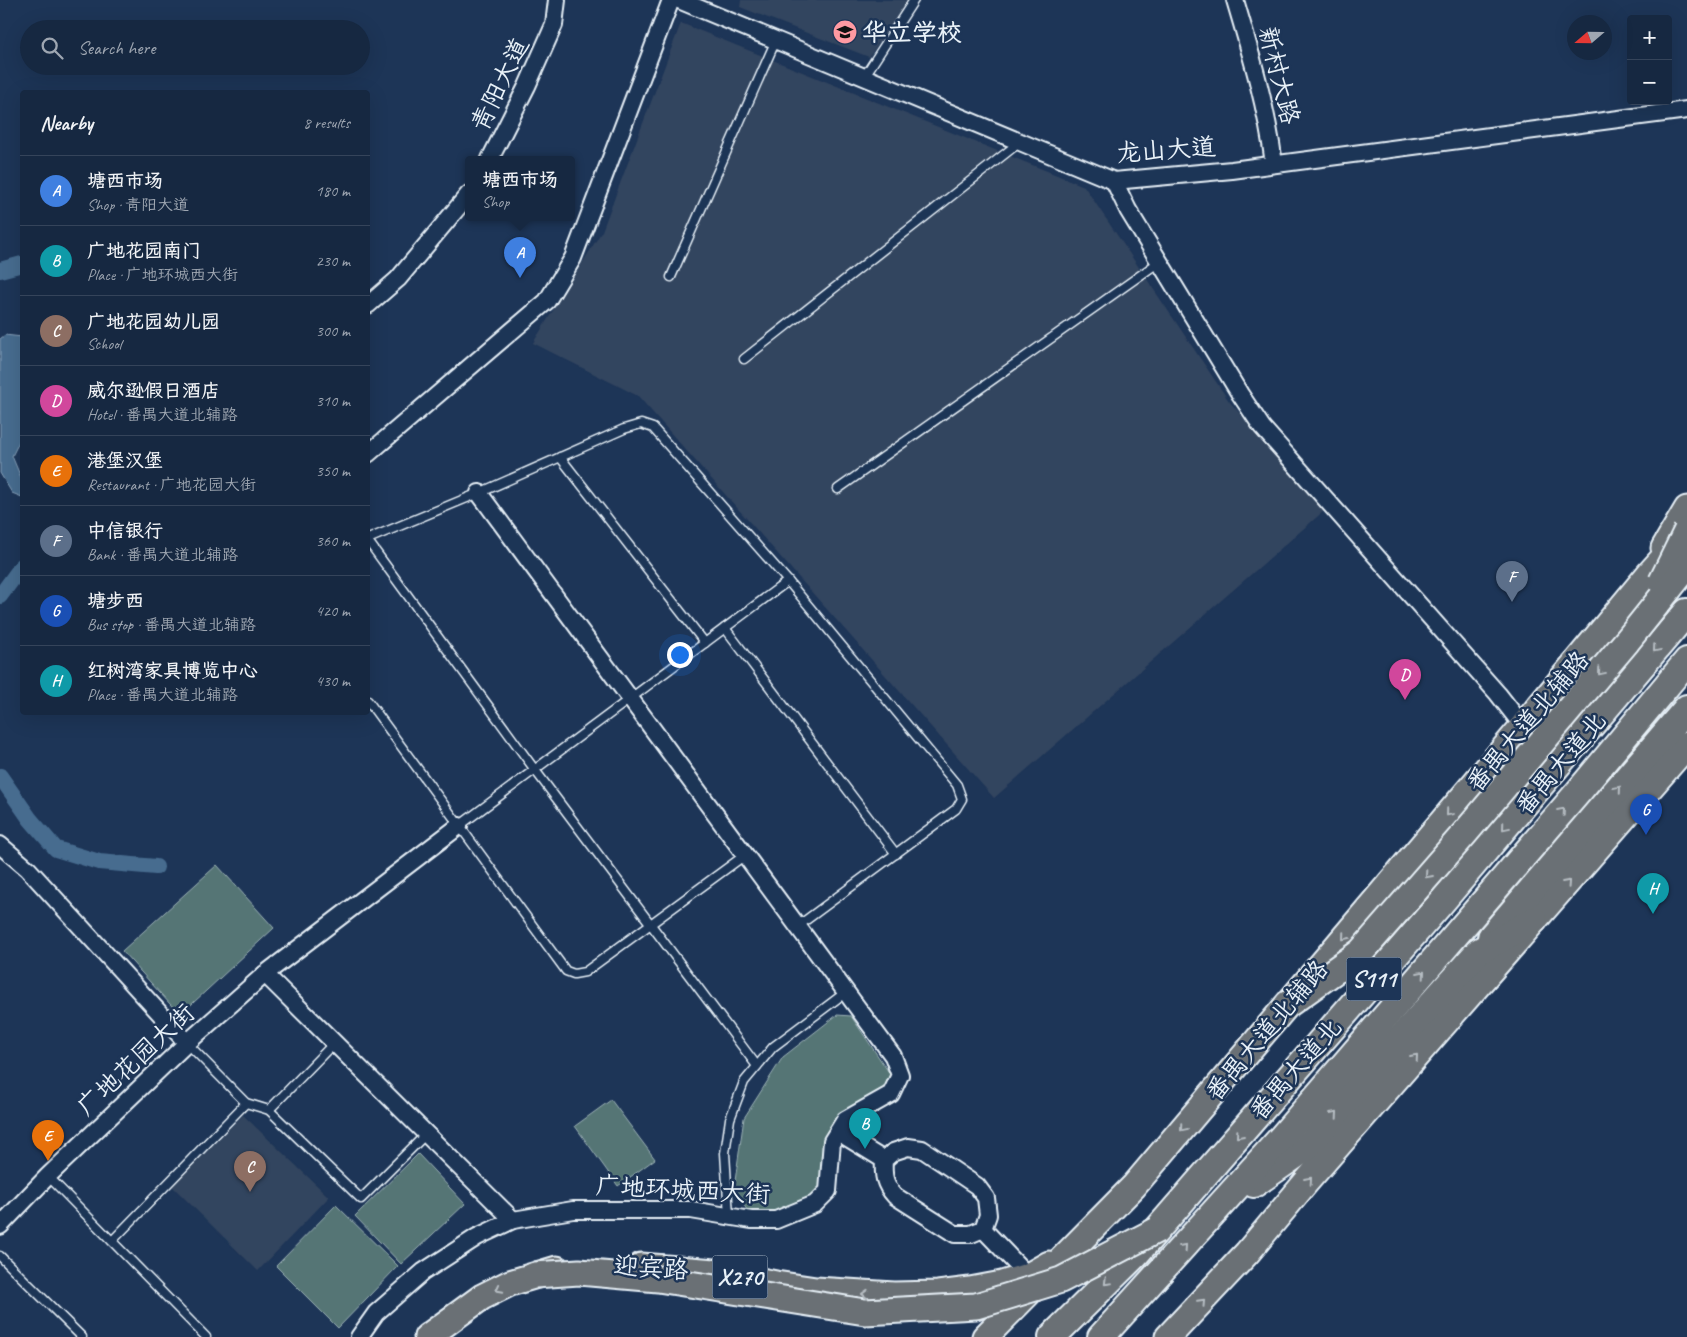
<!DOCTYPE html>
<html lang="en">
<head>
<meta charset="utf-8">
<style>
	body { margin:0; font-family:Caveat,"LXGW WenKai TC",sans-serif; background:#23344c; color:#f1f3f6 }
	.controls { position:absolute; right:15px; top:15px; display:grid; overflow:hidden; border-radius:5px; box-shadow:0 5px 20px #0002 }
	.controls button { width:45px; height:45px; display:grid; place-items:center; padding:0; border:0; border-bottom:1px solid #35445a; background:#162841; color:#f1f3f6; font:25px sans-serif }
	.compass { position:absolute; left:1567px; top:15px; width:45px; height:45px; border-radius:50%; background:#162841; box-shadow:0 5px 20px #0002; rotate:250deg }
	.you { position:absolute; left:679px; top:654px; width:18px; height:18px; margin:-12px; border:4px solid #fff; border-radius:50%; background:#1a73e8; box-shadow:0 0 0 8px #1a73e833 }
	.badge { display:grid; place-items:center; width:32px; height:32px; border-radius:50%; background:#ff9aa2; color:#fff; font-size:16px; font-weight:700 }
	.pin { position:absolute; translate:-50% -41px; filter:drop-shadow(0 1px 2px #0008) }
	.pin::after { content:''; position:absolute; top:26px; width:18px; height:15px; background:inherit; clip-path:polygon(0 0,100% 0,50% 100%) }
	.popup { position:absolute; left:465px; top:156px; width:110px; height:65px; box-sizing:border-box; display:grid; place-content:center; border-radius:5px; background:#162841; filter:drop-shadow(0 1px 4px #0005); font-size:16px; white-space:nowrap; color:#9ea6b1 }
	.popup b { font-size:19px; color:#f1f3f6 }
	.popup::after { content:''; position:absolute; left:50%; top:100%; margin-left:-10px; border:10px solid transparent; border-top-color:#162841 }
	.list { margin:0; padding:0; list-style:none }
	h2 { display:flex; justify-content:space-between; align-items:center; height:65px; margin:0; padding:0 20px; font-size:21px }
	h2 small { font-size:16px; font-weight:400; color:#9ea6b1 }
	.list li { display:grid; grid-template-columns:32px 1fr auto; gap:15px; align-items:center; box-sizing:border-box; height:70px; padding:0 20px; border-top:1px solid #35445a }
	.list b { display:block; font-size:19px; white-space:nowrap }
	.list p { margin:0; font-size:16px; white-space:nowrap; color:#9ea6b1 }
	.list em { font-size:16px; font-style:normal; color:#9ea6b1 }
	.icon { flex:none; width:28px; height:28px; fill:none; stroke:currentColor; stroke-width:2; stroke-linecap:round; stroke-linejoin:round }
	.map { position:relative; flex:none; width:1687px; height:1337px; overflow:hidden }
	.search { position:absolute; background:#162841; box-shadow:0 5px 20px #0002; left:20px; top:20px; width:350px; height:55px; display:flex; align-items:center; gap:12px; box-sizing:border-box; padding:0 18px; border-radius:28px; color:#9ea6b1; font-size:19px }
	.panel { position:absolute; background:#162841; box-shadow:0 5px 20px #0002; left:20px; top:90px; width:350px; height:625px; border-radius:5px }
	.map>svg:first-child { display:block }
</style>
</head>
<body>
<div class="map">
<svg width="1687" height="1337" viewBox="0 0 1687 1337">
	<rect width="100%" height="100%" fill="#1d3557"/>
	<filter id="ink" filterUnits="userSpaceOnUse"><feTurbulence type="fractalNoise" baseFrequency=".02" numOctaves="2"/><feDisplacementMap in="SourceGraphic" scale="10" xChannelSelector="R" yChannelSelector="G"/><feConvolveMatrix kernelMatrix="1 2 1 2 8 2 1 2 1" color-interpolation-filters="sRGB"/></filter>
	<g filter="url(#ink)">
		<!-- built -->
		<g fill="#32445e">
			<path d="M741 0H908L869 57 740 7Z"/>
			<path d="M681 23 1084 186 1229 401 1325 510 994 798 638 396 533 343 602 231Z"/>
			<path d="M243 1115 329 1197 258 1271 172 1186Z"/>
		</g>
		<!-- green -->
		<g fill="#547575" stroke="#9eb3b6">
			<path d="M217 865 274 928 180 1015 122 951Z"/>
			<path d="M837 1015 851 1016 890 1074 882 1092 838 1117 821 1185 811 1200 775 1213 747 1210 734 1188 744 1118 783 1057Z"/>
			<path d="M611 1100 655 1159 618 1186 575 1126Z"/>
			<path d="M418 1154 465 1204 401 1264 355 1216Z"/>
			<path d="M336 1205 398 1266 338 1328 276 1266Z"/>
		</g>
		<!-- water -->
		<path fill="#476c8f" stroke="#87a1b9" d="M5 335 22 337V436L12 456 22 480V497L12 493 0 473V339Z"/>
		<g fill="none" stroke-linecap="round" stroke-linejoin="round">
			<!-- canal -->
			<g stroke="#476c8f" stroke-width="16">
				<path d="M0 270 22 264"/>
				<path d="M0 596 22 566"/>
				<path d="M0 776 30 819 56 849 99 862 156 867"/>
			</g>
			<defs>
				<g id="service">
					<path d="M864 77 914 0"/>
					<path d="M671 277 776 40"/>
					<path d="M744 359 1020 142"/>
					<path d="M560 457 705 643"/>
					<path d="M838 489 1159 262"/>
					<path d="M368 539 479 493 624 429 641 424 653 428 788 581 957 785 962 799 956 809 798 926"/>
					<path d="M368 541 535 770 757 1066"/>
					<path d="M725 628 896 854"/>
					<path d="M368 701 566 971 574 974 585 972 745 855"/>
					<path d="M459 826 788 581"/>
					<path d="M187 1043 246 1103 269 1110 361 1199 426 1134"/>
					<path d="M269 1110 334 1043"/>
					<path d="M48 1176 206 1337"/>
					<path d="M729 1216 725 1153 730 1119 744 1082 773 1047 846 992"/>
					<path d="M112 1241 246 1103"/>
					<path d="M0 1256 82 1337"/>
				</g>
				<g id="minor">
					<path d="M679 0 1114 181 1232 170 1687 110"/>
					<path d="M1235 0C1251 54 1267 108 1274 164"/>
					<path d="M490 159 527 86 554 25 557 0"/>
					<path d="M1114 181 1128 210 1240 394 1262 427 1498 694 1523 726"/>
					<path d="M368 305 398 279 469 194"/>
					<path d="M368 454 547 301 573 258 671 0"/>
					<path d="M0 845 28 869 187 1043"/>
					<path d="M265 974 513 1220"/>
					<path d="M838 1132 884 1160"/>
					<path d="M908 1147 922 1149 977 1186 986 1198 988 1215 983 1229 971 1234H955L895 1196C884 1184 883 1175 884 1160L893 1152Z"/>
					<path d="M0 1226 48 1176 187 1043 265 974 459 826"/>
					<path d="M983 1229 1028 1276"/>
					<path d="M359 1337 376 1313 423 1272 477 1237 513 1220 573 1210H691L751 1220H776L815 1204 828 1191 832 1141 845 1120 891 1094 900 1075 893 1056 479 493"/>
				</g>
				<g id="primary">
					<path d="M1664 548 1687 509"/>
					<path d="M641 1266 715 1272 776 1284 816 1290 894 1295 938 1294 970 1290 1002 1284 1028 1276 1049 1264"/>
					<path d="M427 1337 482 1297 510 1283 557 1269"/>
					<path d="M985 1337 1134 1186 1523 726 1649 574 1678 542"/>
					<path d="M1168 1337 1247 1253 1307 1181 1687 745"/>
				</g>
				<g id="trunk">
					<path d="M1491 937 1687 708"/>
					<path d="M1254 1184 1306 1148 1396 1043 1478 952 1534 920"/>
					<path d="M1052 1337 1136 1254 1440 904 1687 612"/>
					<path d="M1101 1337 1282 1137 1580 790 1687 661"/>
				</g>
			</defs>
			<!-- service casing -->
			<use href="#service" stroke="#e8f1f8" stroke-width="11"/>
			<!-- minor casing -->
			<use href="#minor" stroke="#e8f1f8" stroke-width="20"/>
			<!-- primary casing -->
			<use href="#primary" stroke="#e8f1f8" stroke-width="29"/>
			<!-- trunk casing -->
			<use href="#trunk" stroke="#e8f1f8" stroke-width="30"/>
			<!-- service -->
			<use href="#service" stroke="#1d3557" stroke-width="8"/>
			<!-- minor -->
			<use href="#minor" stroke="#1d3557" stroke-width="16"/>
			<!-- primary -->
			<use href="#primary" stroke="#6a7074" stroke-width="25"/>
			<!-- trunk -->
			<use href="#trunk" stroke="#6a7074" stroke-width="26"/>
			<defs>
				<path id="primary-bridge" d="M535 1275 579 1272 658 1279 865 1312 976 1306 1061 1280 1157 1230"/>
				<g id="trunk-bridge">
					<path d="M1662 582 1687 531"/>
					<path d="M1288 1004 1361 952 1465 833 1627 641 1687 566"/>
				</g>
			</defs>
			<!-- primary-bridge casing -->
			<use href="#primary-bridge" stroke="#e8f1f8" stroke-width="29" stroke-linecap="butt"/>
			<!-- trunk-bridge casing -->
			<use href="#trunk-bridge" stroke="#e8f1f8" stroke-width="30" stroke-linecap="butt"/>
			<!-- primary-bridge -->
			<use href="#primary-bridge" stroke="#6a7074" stroke-width="25"/>
			<!-- trunk-bridge -->
			<use href="#trunk-bridge" stroke="#6a7074" stroke-width="26"/>
		</g>
		<!-- one-way arrows -->
		<defs><path id="oneway-chevron" d="M-2-3.5L2.5 0L-2 3.5" fill="none" stroke-width="1.6" stroke-linecap="round" stroke-linejoin="round" transform="scale(1.25)"/></defs>
		<g stroke="#b6bdc3">
			<use href="#oneway-chevron" transform="translate(1656 649) rotate(130)"/>
			<use href="#oneway-chevron" transform="translate(1601 672) rotate(130)"/>
			<use href="#oneway-chevron" transform="translate(1618 789) rotate(-50)"/>
			<use href="#oneway-chevron" transform="translate(1562 811) rotate(-49)"/>
			<use href="#oneway-chevron" transform="translate(1449 813) rotate(130)"/>
			<use href="#oneway-chevron" transform="translate(1505 827) rotate(130)"/>
			<use href="#oneway-chevron" transform="translate(1428 875) rotate(131)"/>
			<use href="#oneway-chevron" transform="translate(1567 883) rotate(-48)"/>
			<use href="#oneway-chevron" transform="translate(1345 937) rotate(130)"/>
			<use href="#oneway-chevron" transform="translate(1422 974) rotate(-49)"/>
			<use href="#oneway-chevron" transform="translate(1415 1057) rotate(-49)"/>
			<use href="#oneway-chevron" transform="translate(1335 1114) rotate(-49)"/>
			<use href="#oneway-chevron" transform="translate(1183 1128) rotate(130)"/>
			<use href="#oneway-chevron" transform="translate(1239 1135) rotate(131)"/>
			<use href="#oneway-chevron" transform="translate(1309 1180) rotate(-49)"/>
			<use href="#oneway-chevron" transform="translate(1184 1247) rotate(-48)"/>
			<use href="#oneway-chevron" transform="translate(1107 1282) rotate(135)"/>
			<use href="#oneway-chevron" transform="translate(499 1289) rotate(152)"/>
			<use href="#oneway-chevron" transform="translate(865 1294) rotate(-178)"/>
			<use href="#oneway-chevron" transform="translate(1202 1302) rotate(-47)"/>
		</g>
	</g>
	<!-- icons -->
	<defs>
		<symbol id="school-disc" viewBox="-11 -11 22 22"><circle r="9.5" fill="#ff9aa2" stroke="#1d3557"/><path d="M0-5L7-2L0 1L-7-2ZM-4 1L0 2.5L4 1V4Q0 6-4 4Z" fill="#111"/></symbol>
	</defs>
	<g fill-rule="evenodd">
		<use href="#school-disc" x="831" y="18" width="28" height="28"/>
	</g>
	<g text-anchor="middle" stroke-width="5" stroke-linejoin="round" paint-order="stroke">
		<!-- shield labels -->
		<g fill="#1d3557" stroke="#abb9c8" stroke-width="1">
			<rect x="1346.5" y="957.5" width="55" height="43" rx="4"/>
			<rect x="712.5" y="1255.5" width="55" height="43" rx="4"/>
		</g>
		<g font-size="24" font-weight="bold" fill="#e8f1f8">
			<text x="1374" y="987">S111</text>
			<text x="740" y="1285">X270</text>
		</g>
		<!-- poi labels -->
		<g font-size="25" font-weight="bold" fill="#e8f1f8" stroke="#1d3557" text-anchor="start">
			<text x="862" y="41">华立学校</text>
		</g>
		<!-- street labels -->
		<g font-size="25" fill="#e8f1f8" stroke="#1d3557">
			<text transform="translate(1280 75) rotate(76)" y="9">新村大路</text>
			<text transform="translate(499 84) rotate(-64)" y="9">青阳大道</text>
			<text transform="translate(1166 149) rotate(-4)" y="9">龙山大道</text>
			<text transform="translate(1527 721) rotate(-50)" y="9">番禺大道北辅路</text>
			<text transform="translate(1560 763) rotate(-50)" y="9">番禺大道北</text>
			<text transform="translate(1266 1030) rotate(-50)" y="9">番禺大道北辅路</text>
			<text transform="translate(135 1059) rotate(-43)" y="9">广地花园大街</text>
			<text transform="translate(1295 1069) rotate(-49)" y="9">番禺大道北</text>
			<text transform="translate(683 1189) rotate(3)" y="9">广地环城西大街</text>
			<text transform="translate(651 1267) rotate(4)" y="9">迎宾路</text>
		</g>
	</g>
</svg>
<div class="controls">
<button>+</button>
<button>−</button>
</div>
<svg class="compass" viewBox="-18 -18 36 36"><path d="M0-13l5 13h-10z" fill="#e53935"/><path d="M0 13l5-13h-10z" fill="#9ea6b1"/></svg>
<div class="you"></div>
<div class="pin badge" style="left:520px;top:278px;background:#3f7fe0">A</div>
<div class="popup"><b>塘西市场</b>Shop</div>
<div class="pin badge" style="left:865px;top:1149px;background:#0f9aa8">B</div>
<div class="pin badge" style="left:250px;top:1192px;background:#8d6e63">C</div>
<div class="pin badge" style="left:1405px;top:700px;background:#d1479c">D</div>
<div class="pin badge" style="left:48px;top:1161px;background:#e8710a">E</div>
<div class="pin badge" style="left:1512px;top:602px;background:#5c6f8a">F</div>
<div class="pin badge" style="left:1646px;top:835px;background:#1a4fb4">G</div>
<div class="pin badge" style="left:1653px;top:914px;background:#0f9aa8">H</div>
<div class="search"><svg class="icon" aria-label="search" viewBox="0 0 24 24"><circle cx="10" cy="10" r="6"/><path d="M15 15l6 6"/></svg>Search here</div>
<section class="panel">
<h2>Nearby<small>8 results</small></h2>
<ul class="list">
<li><span class="badge" style="background:#3f7fe0">A</span><div><b>塘西市场</b><p>Shop · 青阳大道</p></div><em>180 m</em></li>
<li><span class="badge" style="background:#0f9aa8">B</span><div><b>广地花园南门</b><p>Place · 广地环城西大街</p></div><em>230 m</em></li>
<li><span class="badge" style="background:#8d6e63">C</span><div><b>广地花园幼儿园</b><p>School</p></div><em>300 m</em></li>
<li><span class="badge" style="background:#d1479c">D</span><div><b>威尔逊假日酒店</b><p>Hotel · 番禺大道北辅路</p></div><em>310 m</em></li>
<li><span class="badge" style="background:#e8710a">E</span><div><b>港堡汉堡</b><p>Restaurant · 广地花园大街</p></div><em>350 m</em></li>
<li><span class="badge" style="background:#5c6f8a">F</span><div><b>中信银行</b><p>Bank · 番禺大道北辅路</p></div><em>360 m</em></li>
<li><span class="badge" style="background:#1a4fb4">G</span><div><b>塘步西</b><p>Bus stop · 番禺大道北辅路</p></div><em>420 m</em></li>
<li><span class="badge" style="background:#0f9aa8">H</span><div><b>红树湾家具博览中心</b><p>Place · 番禺大道北辅路</p></div><em>430 m</em></li>
</ul>
</section>
</div>
</body>
</html>
